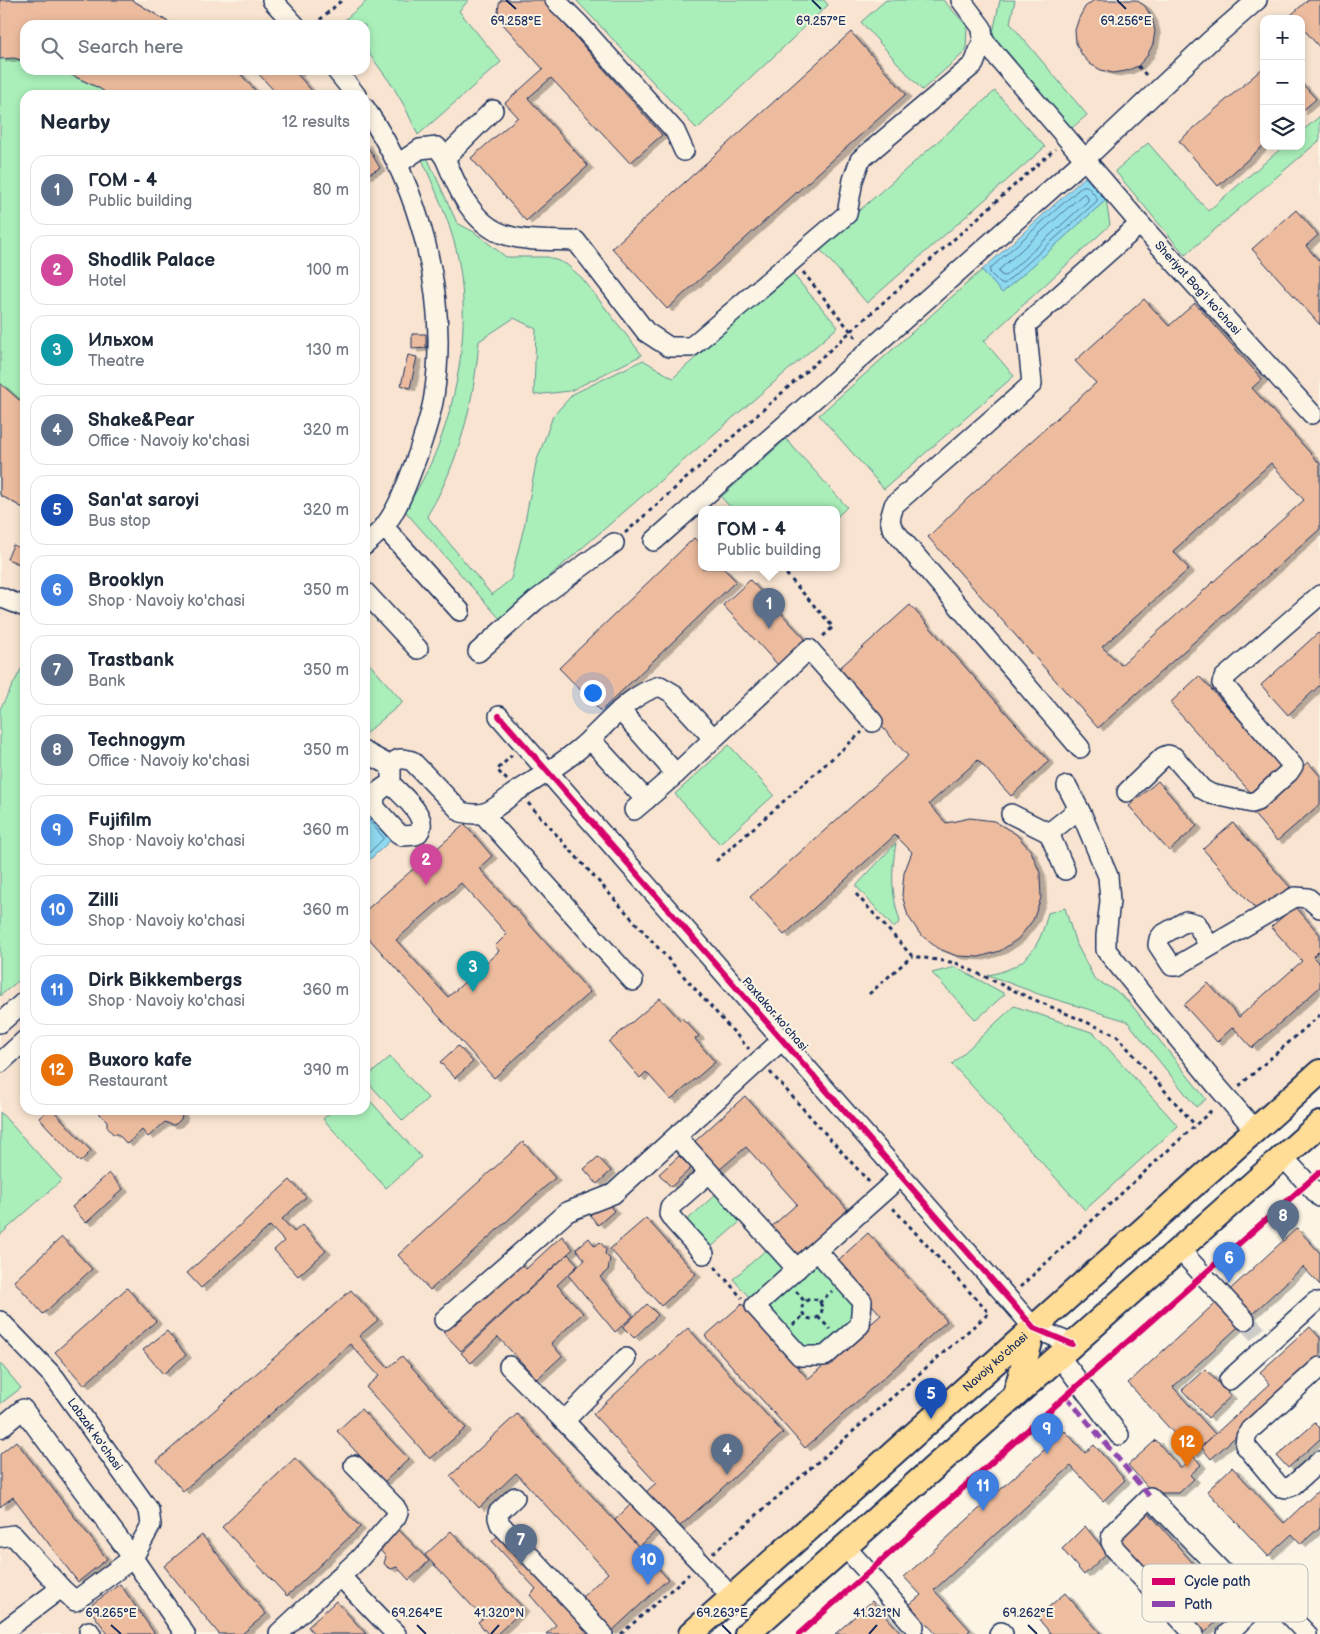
<!DOCTYPE html>
<html lang="en">
<head>
<meta charset="utf-8">
<style>
	body { margin:0; font-family:"Balsamiq Sans",sans-serif; background:#f2f2f3; color:#1f2937 }
	.controls { position:absolute; right:15px; top:15px; display:grid; overflow:hidden; border-radius:10px; box-shadow:0 2px 8px #0003 }
	.controls button { width:45px; height:45px; display:grid; place-items:center; padding:0; border:0; border-bottom:1px solid #e0e1e3; background:#fff; color:#1f2937; font:25px sans-serif }
	.you { position:absolute; left:592px; top:692px; width:18px; height:18px; margin:-12px; border:4px solid #fff; border-radius:50%; background:#1a73e8; box-shadow:0 0 0 8px #1a73e833 }
	.badge { display:grid; place-items:center; width:32px; height:32px; border-radius:50%; background:#111827; color:#fff; font-size:16px; font-weight:700 }
	.pin { position:absolute; translate:-50% -41px; filter:drop-shadow(0 1px 2px #0008) }
	.pin::after { content:''; position:absolute; top:26px; width:18px; height:15px; background:inherit; clip-path:polygon(0 0,100% 0,50% 100%) }
	.popup { position:absolute; left:698px; top:506px; width:142px; height:65px; box-sizing:border-box; display:grid; place-content:center; border-radius:10px; background:#fff; filter:drop-shadow(0 1px 4px #0005); font-size:16px; white-space:nowrap; color:#747a83 }
	.popup b { font-size:19px; color:#1f2937 }
	.popup::after { content:''; position:absolute; left:50%; top:100%; margin-left:-10px; border:10px solid transparent; border-top-color:#fff }
	.list { margin:0; padding:0; list-style:none }
	h2 { display:flex; justify-content:space-between; align-items:center; height:65px; margin:0; padding:0 20px; font-size:21px }
	h2 small { font-size:16px; font-weight:400; color:#747a83 }
	.list li { display:grid; grid-template-columns:32px 1fr auto; gap:15px; align-items:center; box-sizing:border-box; height:70px; margin:0 10px 10px; padding:0 10px; border:1px solid #e0e1e3; border-radius:15px }
	.list b { display:block; font-size:19px; white-space:nowrap }
	.list p { margin:0; font-size:16px; white-space:nowrap; color:#747a83 }
	.list em { font-size:16px; font-style:normal; color:#747a83 }
	.icon { flex:none; width:28px; height:28px; fill:none; stroke:currentColor; stroke-width:2; stroke-linecap:round; stroke-linejoin:round }
	.map { position:relative; flex:none; width:1320px; height:1634px; overflow:hidden }
	.search { position:absolute; background:#fff; box-shadow:0 2px 8px #0003; left:20px; top:20px; width:350px; height:55px; display:flex; align-items:center; gap:12px; box-sizing:border-box; padding:0 18px; border-radius:15px; color:#747a83; font-size:19px }
	.panel { position:absolute; background:#fff; box-shadow:0 2px 8px #0003; left:20px; top:90px; width:350px; height:1025px; border-radius:15px }
	.map>svg:first-child { display:block }
</style>
</head>
<body>
<div class="map">
<svg width="1320" height="1634" viewBox="0 0 1320 1634">
	<defs>
		<filter id="shadow"><feDropShadow dx="5.5" dy="3" stdDeviation="0" flood-color="#0004"/></filter>
	</defs>
	<rect width="100%" height="100%" fill="#fcf5e5"/>
	<filter id="ink" filterUnits="userSpaceOnUse"><feTurbulence type="fractalNoise" baseFrequency=".02" numOctaves="2"/><feDisplacementMap in="SourceGraphic" scale="10" xChannelSelector="R" yChannelSelector="G"/><feConvolveMatrix kernelMatrix="1 2 1 2 8 2 1 2 1" color-interpolation-filters="sRGB"/></filter>
	<g filter="url(#ink)">
		<!-- built -->
		<path fill="#f8e4d0" fill-rule="evenodd" d="M0 0H1320V1072L691 1634H0ZM1264 19H1301V146H1264ZM25 25H365V70H25ZM25 95H365V1110H25ZM702 510H836V568H702Z"/>
		<!-- green -->
		<g fill="#aaefba" stroke="#628f8c">
			<path d="M0 0H132L173 25H25V70H237L259 95H25V509L0 495Z"/>
			<path d="M368 0H469L459 11 501 62 418 135 405 107 392 85 365 48V25H343L341 23Z"/>
			<path d="M576 0H824L828 5 697 129Z"/>
			<path d="M886 0H943L967 26 966 51 922 90 861 22Z"/>
			<path d="M1000 0H1015L1010 23 1087 115 1066 133 991 42Z"/>
			<path d="M995 91 1045 147 867 303 818 247Z"/>
			<path d="M1320 116V140L1185 255 1115 171 1148 143 1208 211 1284 146H1301V132Z"/>
			<path d="M426 155 457 223 474 232 506 257H548L566 264 582 278 642 355 570 391 534 395 536 329 514 318 479 341C474 402 459 464 427 516L492 595 511 579 524 527 536 463 553 416 573 394 643 360 673 378 791 272 838 327 500 619 404 510C453 442 476 331 456 249 448 217 434 187 421 157Z"/>
			<path d="M1106 200 1110 225 984 341 1014 376 884 489 819 415 982 270 1002 293Z"/>
			<path d="M786 439 847 507 837 517 836 510H733L721 497Z"/>
			<path d="M365 659 403 702 365 734Z"/>
			<path d="M25 662V975L0 996V709Z"/>
			<path d="M729 745 774 795 720 844 675 794Z"/>
			<path d="M896 843C891 872 891 894 900 921L894 928 856 886Z"/>
			<path d="M1065 908 1075 941 1095 980 1115 990 1130 1003 1206 1099 1196 1107 1127 1021 1041 995 988 975C1026 968 1039 949 1048 913Z"/>
			<path d="M955 967 1005 994 976 1020 932 973Z"/>
			<path d="M1014 1006 1094 1033 1178 1126 1085 1210 952 1064Z"/>
			<path d="M390 1057 428 1098 403 1121 365 1079Z"/>
			<path d="M365 1095 421 1157 386 1188 323 1119 333 1110H365Z"/>
			<path d="M0 1112 62 1180 0 1235Z"/>
			<path d="M716 1194 741 1221 710 1248 686 1221Z"/>
			<path d="M767 1249 784 1267 750 1298 733 1279Z"/>
			<path d="M818 1260 857 1304 855 1323 822 1352 806 1351 766 1305Z"/>
			<path d="M0 1363 21 1388 0 1404Z"/>
		</g>
		<!-- water -->
		<g fill="#8fd9f0" stroke="#6195b6">
			<path d="M1085 177 1106 200 1002 293 982 270Z"/>
			<path d="M365 810 392 839 365 864Z"/>
		</g>
		<g fill="none" stroke-linecap="round" stroke-linejoin="round">
			<!-- shore -->
			<g stroke="#497398" stroke-width="1">
				<path d="M1083 186H1087L1097 198V201L1004 284H1001L990 273V269Z"/>
				<path d="M1085 194 1088 198V201L1005 276 1001 275 999 272V270L1082 195Z"/>
				<path d="M365 816 384 838 365 857"/>
			</g>
		</g>
		<!-- building -->
		<g fill="#edbc9e" stroke="#1b2f5e" fill-rule="evenodd" filter="url(#shadow)">
			<path d="M0 0H132L173 25H25V61L14 58 0 59Z"/>
			<path d="M501 0H543L662 135 630 163 551 78 528 98 588 166 526 221 471 158 518 117 505 103 543 69 502 23 498 13 499 4Z"/>
			<path d="M1094 0H1136L1145 6 1152 18 1155 31 1153 44 1147 56 1138 66 1126 71 1113 73 1101 70 1090 64 1082 55 1076 43 1075 30 1079 18 1085 7Z"/>
			<path d="M1308 0H1320V48L1301 26V19H1295L1291 15Z"/>
			<path d="M851 32 906 94 667 309 612 248Z"/>
			<path d="M1264 67V145L1218 186 1179 141Z"/>
			<path d="M61 70H237L259 95H109L99 88Z"/>
			<path d="M255 70H301L297 74 313 92 310 95H278Z"/>
			<path d="M1301 82 1316 99 1301 112Z"/>
			<path d="M365 142 380 168 365 176Z"/>
			<path d="M1296 210 1318 235 1306 246 1320 262V325L1252 249Z"/>
			<path d="M1144 299 1169 326 1195 303 1262 379 1252 388 1320 464V529L1098 728 928 537 968 498 1096 383 1075 361ZM1271 463 1304 500 1121 665 1102 647 1189 569 1173 551Z"/>
			<path d="M412 334H426V348L412 349Z"/>
			<path d="M408 355 417 357 410 388 401 385Z"/>
			<path d="M0 383 17 398 25 404V509L0 495Z"/>
			<path d="M694 538 702 545V568H723L736 581 601 711 559 668Z"/>
			<path d="M13 545 25 550V566L7 559Z"/>
			<path d="M750 580 807 641 779 666 723 605Z"/>
			<path d="M910 605 1049 761 1011 796 978 760 929 804 946 823 970 818 994 821 1016 834 1031 851 1040 873 1041 898 1033 920 1018 939 1000 951 979 957 957 956 937 948 920 934 908 916 902 895 904 873 912 852 895 835 784 935 750 897 908 756 834 673Z"/>
			<path d="M1318 633 1320 635V685L1288 715 1261 685Z"/>
			<path d="M1199 676 1283 767 1252 794 1170 703Z"/>
			<path d="M1308 762 1320 776V804L1277 841 1251 811Z"/>
			<path d="M1158 781 1197 826 1169 851 1129 806Z"/>
			<path d="M1233 823 1290 887 1260 914 1203 849Z"/>
			<path d="M465 824 492 856 479 868 590 992 494 1078 365 934V911ZM461 883 507 934 495 946 499 951 448 997 396 940Z"/>
			<path d="M1295 906 1320 935V950L1313 957 1320 964V987L1252 1048 1233 1027 1217 1042 1184 1005 1208 983 1239 1017 1302 961 1271 927Z"/>
			<path d="M660 998 680 1020 682 1018 699 1036 695 1039 715 1062 671 1100 646 1072 640 1078 609 1042Z"/>
			<path d="M458 1046 473 1062 455 1078 440 1062Z"/>
			<path d="M745 1096 848 1210 796 1257 770 1228 797 1204 746 1147 719 1170 694 1142Z"/>
			<path d="M48 1110H53L91 1151 80 1162 39 1118Z"/>
			<path d="M102 1110H180L182 1115 181 1119 176 1124 172 1125 165 1122 148 1137 142 1130 127 1144 118 1134H113L107 1127V1121L99 1113Z"/>
			<path d="M523 1142 555 1178 430 1290 398 1255Z"/>
			<path d="M679 1156 691 1168 671 1187 659 1174Z"/>
			<path d="M598 1157 611 1171 597 1184 584 1169Z"/>
			<path d="M109 1173 123 1189 86 1223 72 1207Z"/>
			<path d="M290 1180 306 1197 282 1219 294 1232 302 1225 326 1251 298 1276 274 1250 284 1241 270 1226 201 1288 187 1273Z"/>
			<path d="M606 1201 614 1211 598 1225 590 1215Z"/>
			<path d="M646 1218 696 1274 661 1306 610 1249Z"/>
			<path d="M1297 1228 1320 1253V1285L1303 1267 1173 1387 1215 1434 1193 1454 1128 1383Z"/>
			<path d="M868 1233 947 1321 805 1448 705 1336 742 1304 808 1379 881 1315 835 1263Z"/>
			<path d="M562 1236 573 1249 461 1351 443 1332 519 1262 526 1269Z"/>
			<path d="M62 1237 92 1269 43 1314 14 1281Z"/>
			<path d="M589 1238 595 1246 600 1242 606 1249 605 1254 610 1259 608 1270 600 1277 633 1316 615 1332 568 1275 585 1260 576 1249Z"/>
			<path d="M568 1254 578 1265 557 1285 583 1313 551 1343 562 1356 537 1379 498 1337 471 1363 461 1353Z"/>
			<path d="M127 1288 156 1321 84 1385 55 1352Z"/>
			<path d="M351 1290 378 1320 359 1336 388 1368 402 1356 466 1428 430 1459 366 1387 379 1376 350 1344 183 1491 157 1461Z"/>
			<path d="M647 1304 658 1315 634 1338 623 1327Z"/>
			<path d="M1310 1327 1319 1337H1320V1360L1211 1459 1201 1447 1270 1384 1260 1372Z"/>
			<path d="M688 1328 783 1433 678 1528 646 1492 656 1483 593 1414Z"/>
			<path d="M167 1331 186 1355 163 1374 143 1350Z"/>
			<path d="M1205 1369 1231 1396 1208 1418 1182 1390Z"/>
			<path d="M361 1409 409 1459 384 1482 337 1431Z"/>
			<path d="M517 1414 668 1579 611 1632 580 1599 608 1573 516 1473 479 1508 450 1476Z"/>
			<path d="M1315 1423 1320 1428V1439L1288 1468 1277 1456Z"/>
			<path d="M1065 1431 1085 1453 1094 1445 1125 1480 1103 1501 1071 1466 934 1590 970 1630 966 1634H936L909 1605 921 1595 904 1577Z"/>
			<path d="M1156 1440 1180 1468 1194 1456 1201 1465 1190 1475 1194 1479 1179 1493H1153L1128 1465Z"/>
			<path d="M16 1441 107 1559 78 1582 13 1497 0 1507V1454Z"/>
			<path d="M295 1458 360 1527 287 1596 222 1527Z"/>
			<path d="M1232 1467 1284 1523 1320 1489V1527L1301 1544 1292 1534 1268 1556 1207 1491Z"/>
			<path d="M636 1499 661 1526 639 1547 615 1520Z"/>
			<path d="M1149 1513 1232 1608 1203 1634 1119 1539Z"/>
			<path d="M394 1525 429 1561 409 1580 397 1567 391 1569 386 1566 384 1563 386 1557 375 1544Z"/>
			<path d="M1085 1526 1107 1553 1084 1575 1062 1549Z"/>
			<path d="M451 1531 524 1609 497 1634H488L478 1622 483 1618 425 1555Z"/>
			<path d="M500 1534 590 1634H546L556 1625 530 1595 536 1589 492 1541Z"/>
			<path d="M202 1535 266 1614 242 1634H219L164 1566Z"/>
			<path d="M120 1584 155 1634H108L88 1607Z"/>
			<path d="M1065 1593 1101 1634H1051L1037 1617Z"/>
			<path d="M336 1601 366 1634H314L308 1627Z"/>
			<path d="M872 1601 902 1634H835Z"/>
		</g>
		<g fill="none" stroke-linecap="round" stroke-linejoin="round">
			<!-- minor-tunnel -->
			<path stroke="#cfcdca" stroke-width="19" stroke-dasharray="19 9" stroke-linecap="butt" d="M1245 1320 1267 1344"/>
			<defs>
				<g id="minor">
					<path d="M272 0 295 25"/>
					<path d="M555 0 580 25 675 131 684 151"/>
					<path id="s1" d="M983 40 1140 224 1312 414"/>
					<path d="M336 70 356 95"/>
					<path d="M365 108C421 190 449 297 434 396 431 416 424 435 418 454 409 478 400 506 384 527 379 533 371 539 365 545"/>
					<path d="M493 110 445 158C457 187 472 225 506 235 528 242 553 240 576 241L646 332 669 347H691L847 214 853 180 860 160 974 64 983 40 982 28 961 0"/>
					<path d="M398 164 420 149 437 147 445 158"/>
					<path d="M384 527 460 611"/>
					<path d="M654 541 1084 160 1210 41 1257 0"/>
					<path d="M365 592 418 649"/>
					<path d="M0 597 25 607"/>
					<path d="M478 652 535 601 614 543"/>
					<path d="M620 710 676 774"/>
					<path d="M499 716 1034 1328 1072 1344"/>
					<path d="M590 739 646 800"/>
					<path d="M1080 748 892 528 890 519 894 505 1032 384 1026 325 1140 224"/>
					<path d="M365 752 391 766"/>
					<path d="M391 784C379 789 371 796 376 809L398 833 403 836 416 835C434 820 401 795 391 784V766C397 757 403 758 412 761L461 812C490 820 497 804 519 790 540 777 560 765 579 749 605 728 627 695 660 686L672 693 713 738"/>
					<path d="M1067 786 1082 815 1108 876 1110 901 1106 936V950L1216 1085 1255 1130"/>
					<path d="M1127 792 1163 757 1168 755 1174 757 1202 789 1211 794 1252 803 1257 801 1289 772 1293 766 1222 683 1224 678 1320 595"/>
					<path d="M634 810 676 774 809 649 873 722"/>
					<path d="M483 814 633 981"/>
					<path d="M1011 814 1049 833"/>
					<path d="M1065 870 1049 833 1079 809"/>
					<path d="M1209 946 1197 924 1186 921 1162 935 1159 939 1158 945 1172 966H1177L1295 897 1308 898 1320 908"/>
					<path d="M0 1023 25 1001"/>
					<path d="M0 1063 25 1040"/>
					<path d="M677 1137 797 1269"/>
					<path d="M1283 1157 1320 1197"/>
					<path d="M1179 1249 1245 1320"/>
					<path d="M817 1251 862 1301 860 1325 825 1356H800L755 1306 901 1176"/>
					<path d="M704 1254 674 1221 669 1214 670 1207 709 1173"/>
					<path d="M444 1320 567 1212 613 1194 782 1040"/>
					<path id="s2" d="M0 1321 55 1378 149 1510 151 1525 133 1558 75 1601 61 1588 13 1535 0 1537"/>
					<path d="M1059 1356 1119 1435"/>
					<path d="M626 1358 564 1421 701 1563 732 1598"/>
					<path d="M509 1366 564 1421"/>
					<path d="M1320 1367 1250 1430 1246 1437 1245 1445 1280 1487 1286 1488 1292 1486 1320 1461"/>
					<path d="M1229 1380 1315 1302"/>
					<path d="M0 1428 23 1409 133 1558 185 1634"/>
					<path d="M515 1497 498 1513V1518L500 1524 603 1634"/>
					<path d="M845 1547 868 1572 914 1626"/>
					<path d="M340 1576 396 1634"/>
					<path d="M89 1631 91 1634"/>
					<path d="M0 1634 61 1588"/>
					<path d="M280 1634 279 1633 359 1559 396 1517 398 1512 395 1507 354 1465"/>
					<path d="M999 1634 1001 1632 1003 1634"/>
					<path d="M1194 1634 1115 1549 1111 1542 1112 1534 1150 1497 1256 1607"/>
					<path d="M1227 1634 1262 1602 1274 1601 1284 1610 1307 1634"/>
				</g>
				<g id="major">
					<path d="M1015 1395 1034 1328"/>
					<path id="s3" d="M691 1634 1320 1072"/>
					<path d="M747 1634 1320 1124"/>
				</g>
			</defs>
			<!-- minor casing -->
			<use href="#minor" stroke="#1b2f5e" stroke-width="22"/>
			<!-- major casing -->
			<use href="#major" stroke="#1b2f5e" stroke-width="28"/>
			<!-- path -->
			<g stroke="#1b2f5e" stroke-width="3" stroke-dasharray="4 4" stroke-linecap="butt">
				<path d="M314 25 342 0"/>
				<path d="M1138 66 1147 76"/>
				<path d="M803 272 857 339"/>
				<path d="M625 533 1055 149"/>
				<path d="M781 568 833 627 821 638"/>
				<path d="M507 780 497 770 512 755"/>
				<path d="M528 803 749 1049"/>
				<path d="M716 861 862 732"/>
				<path d="M856 894 912 956 956 963 1019 993 1116 1035 1195 1125"/>
				<path d="M869 994 912 956"/>
				<path d="M770 1072 870 1183"/>
				<path d="M1239 1086 1320 1015"/>
				<path d="M715 1267 742 1298"/>
				<path d="M1020 1287 1214 1108"/>
				<path d="M796 1291 805 1302"/>
				<circle cx="812" cy="1309" r="10"/>
				<path d="M819 1303 832 1291"/>
				<path d="M818 1317 830 1329"/>
				<path d="M793 1325 804 1315"/>
				<path d="M713 1553 989 1313 891 1206"/>
				<path d="M621 1634 689 1574"/>
			</g>
			<!-- minor -->
			<use href="#minor" stroke="#fcf5e5" stroke-width="19"/>
			<!-- major -->
			<use href="#major" stroke="#ffdd96" stroke-width="24"/>
			<!-- quiet -->
			<path stroke="#8e44ad" stroke-width="5" stroke-dasharray="10 5" stroke-linecap="butt" d="M1066 1396 1150 1497"/>
			<defs>
				<g id="cycleway">
					<path d="M499 716 1034 1328 1072 1344"/>
					<path d="M799 1634 1066 1396 1320 1172"/>
				</g>
			</defs>
			<!-- cycleway casing -->
			<use href="#cycleway" stroke="#fcf5e5" stroke-width="9"/>
			<!-- cycleway -->
			<use href="#cycleway" stroke="#d6006c" stroke-width="6"/>
		</g>
	</g>
	<!-- ticks -->
	<path fill="none" stroke="#1b2f5e" stroke-width="2" d="M506 0 516 9M812 0 821 9M1117 0 1126 9M111 1625 121 1634M417 1625 426 1634M722 1625 731 1634M1028 1625 1037 1634M491 1634 499 1625M869 1634 877 1625"/>
	<g text-anchor="middle" stroke-width="4" stroke-linejoin="round" paint-order="stroke">
		<!-- street labels -->
		<g font-size="12" fill="#1b2f5e" stroke="#fcf5e5">
			<text dy="4" stroke="none"><textPath href="#s1" startOffset="328">Sheriyat Bog'i ko'chasi</textPath></text>
			<text transform="translate(775 1014) rotate(49)" y="4">Paxtakor ko'chasi</text>
			<text dy="4" stroke="none"><textPath href="#s3" startOffset="408">Navoiy ko'chasi</textPath></text>
			<text dy="4" stroke="none"><textPath href="#s2" startOffset="148">Labzak ko'chasi</textPath></text>
		</g>
	</g>
	<!-- legend -->
	<rect x="1142" y="1564" width="166" height="58" rx="8" fill="#fcf5e5" stroke="#b8babc" stroke-width="1"/>
	<rect x="1152" y="1578" width="23" height="7" fill="#d6006c"/>
	<rect x="1152" y="1601" width="23" height="6" fill="#8e44ad"/>
	<g font-size="14" fill="#1b2f5e">
		<text x="1184" y="1586">Cycle path</text>
		<text x="1184" y="1609">Path</text>
	</g>
	<g font-size="12" text-anchor="middle" fill="#1b2f5e" stroke="#fcf5e5" stroke-width="4" stroke-linejoin="round" paint-order="stroke">
		<text x="516" y="25">69.258°E</text>
		<text x="821" y="25">69.257°E</text>
		<text x="1126" y="25">69.256°E</text>
		<text x="499" y="1617">41.320°N</text>
		<text x="877" y="1617">41.321°N</text>
		<text x="111" y="1617">69.265°E</text>
		<text x="417" y="1617">69.264°E</text>
		<text x="722" y="1617">69.263°E</text>
		<text x="1028" y="1617">69.262°E</text>
	</g>
</svg>
<div class="controls">
<button>+</button>
<button>−</button>
<button><svg class="icon" aria-label="layers" viewBox="0 0 24 24"><path d="M12 4l9 5-9 5-9-5zM3 14l9 5 9-5"/></svg></button>
</div>
<div class="you"></div>
<div class="pin badge" style="left:769px;top:629px;background:#5c6f8a">1</div>
<div class="popup"><b>ГОМ - 4</b>Public building</div>
<div class="pin badge" style="left:426px;top:885px;background:#d1479c">2</div>
<div class="pin badge" style="left:473px;top:992px;background:#0f9aa8">3</div>
<div class="pin badge" style="left:727px;top:1475px;background:#5c6f8a">4</div>
<div class="pin badge" style="left:931px;top:1419px;background:#1a4fb4">5</div>
<div class="pin badge" style="left:1229px;top:1283px;background:#3f7fe0">6</div>
<div class="pin badge" style="left:521px;top:1565px;background:#5c6f8a">7</div>
<div class="pin badge" style="left:1283px;top:1241px;background:#5c6f8a">8</div>
<div class="pin badge" style="left:1047px;top:1454px;background:#3f7fe0">9</div>
<div class="pin badge" style="left:648px;top:1585px;background:#3f7fe0">10</div>
<div class="pin badge" style="left:983px;top:1511px;background:#3f7fe0">11</div>
<div class="pin badge" style="left:1187px;top:1467px;background:#e8710a">12</div>
<div class="search"><svg class="icon" aria-label="search" viewBox="0 0 24 24"><circle cx="10" cy="10" r="6"/><path d="M15 15l6 6"/></svg>Search here</div>
<section class="panel">
<h2>Nearby<small>12 results</small></h2>
<ul class="list">
<li><span class="badge" style="background:#5c6f8a">1</span><div><b>ГОМ - 4</b><p>Public building</p></div><em>80 m</em></li>
<li><span class="badge" style="background:#d1479c">2</span><div><b>Shodlik Palace</b><p>Hotel</p></div><em>100 m</em></li>
<li><span class="badge" style="background:#0f9aa8">3</span><div><b>Ильхом</b><p>Theatre</p></div><em>130 m</em></li>
<li><span class="badge" style="background:#5c6f8a">4</span><div><b>Shake&amp;Pear</b><p>Office · Navoiy ko'chasi</p></div><em>320 m</em></li>
<li><span class="badge" style="background:#1a4fb4">5</span><div><b>San'at saroyi</b><p>Bus stop</p></div><em>320 m</em></li>
<li><span class="badge" style="background:#3f7fe0">6</span><div><b>Brooklyn</b><p>Shop · Navoiy ko'chasi</p></div><em>350 m</em></li>
<li><span class="badge" style="background:#5c6f8a">7</span><div><b>Trastbank</b><p>Bank</p></div><em>350 m</em></li>
<li><span class="badge" style="background:#5c6f8a">8</span><div><b>Technogym</b><p>Office · Navoiy ko'chasi</p></div><em>350 m</em></li>
<li><span class="badge" style="background:#3f7fe0">9</span><div><b>Fujifilm</b><p>Shop · Navoiy ko'chasi</p></div><em>360 m</em></li>
<li><span class="badge" style="background:#3f7fe0">10</span><div><b>Zilli</b><p>Shop · Navoiy ko'chasi</p></div><em>360 m</em></li>
<li><span class="badge" style="background:#3f7fe0">11</span><div><b>Dirk Bikkembergs</b><p>Shop · Navoiy ko'chasi</p></div><em>360 m</em></li>
<li><span class="badge" style="background:#e8710a">12</span><div><b>Buxoro kafe</b><p>Restaurant</p></div><em>390 m</em></li>
</ul>
</section>
</div>
</body>
</html>
